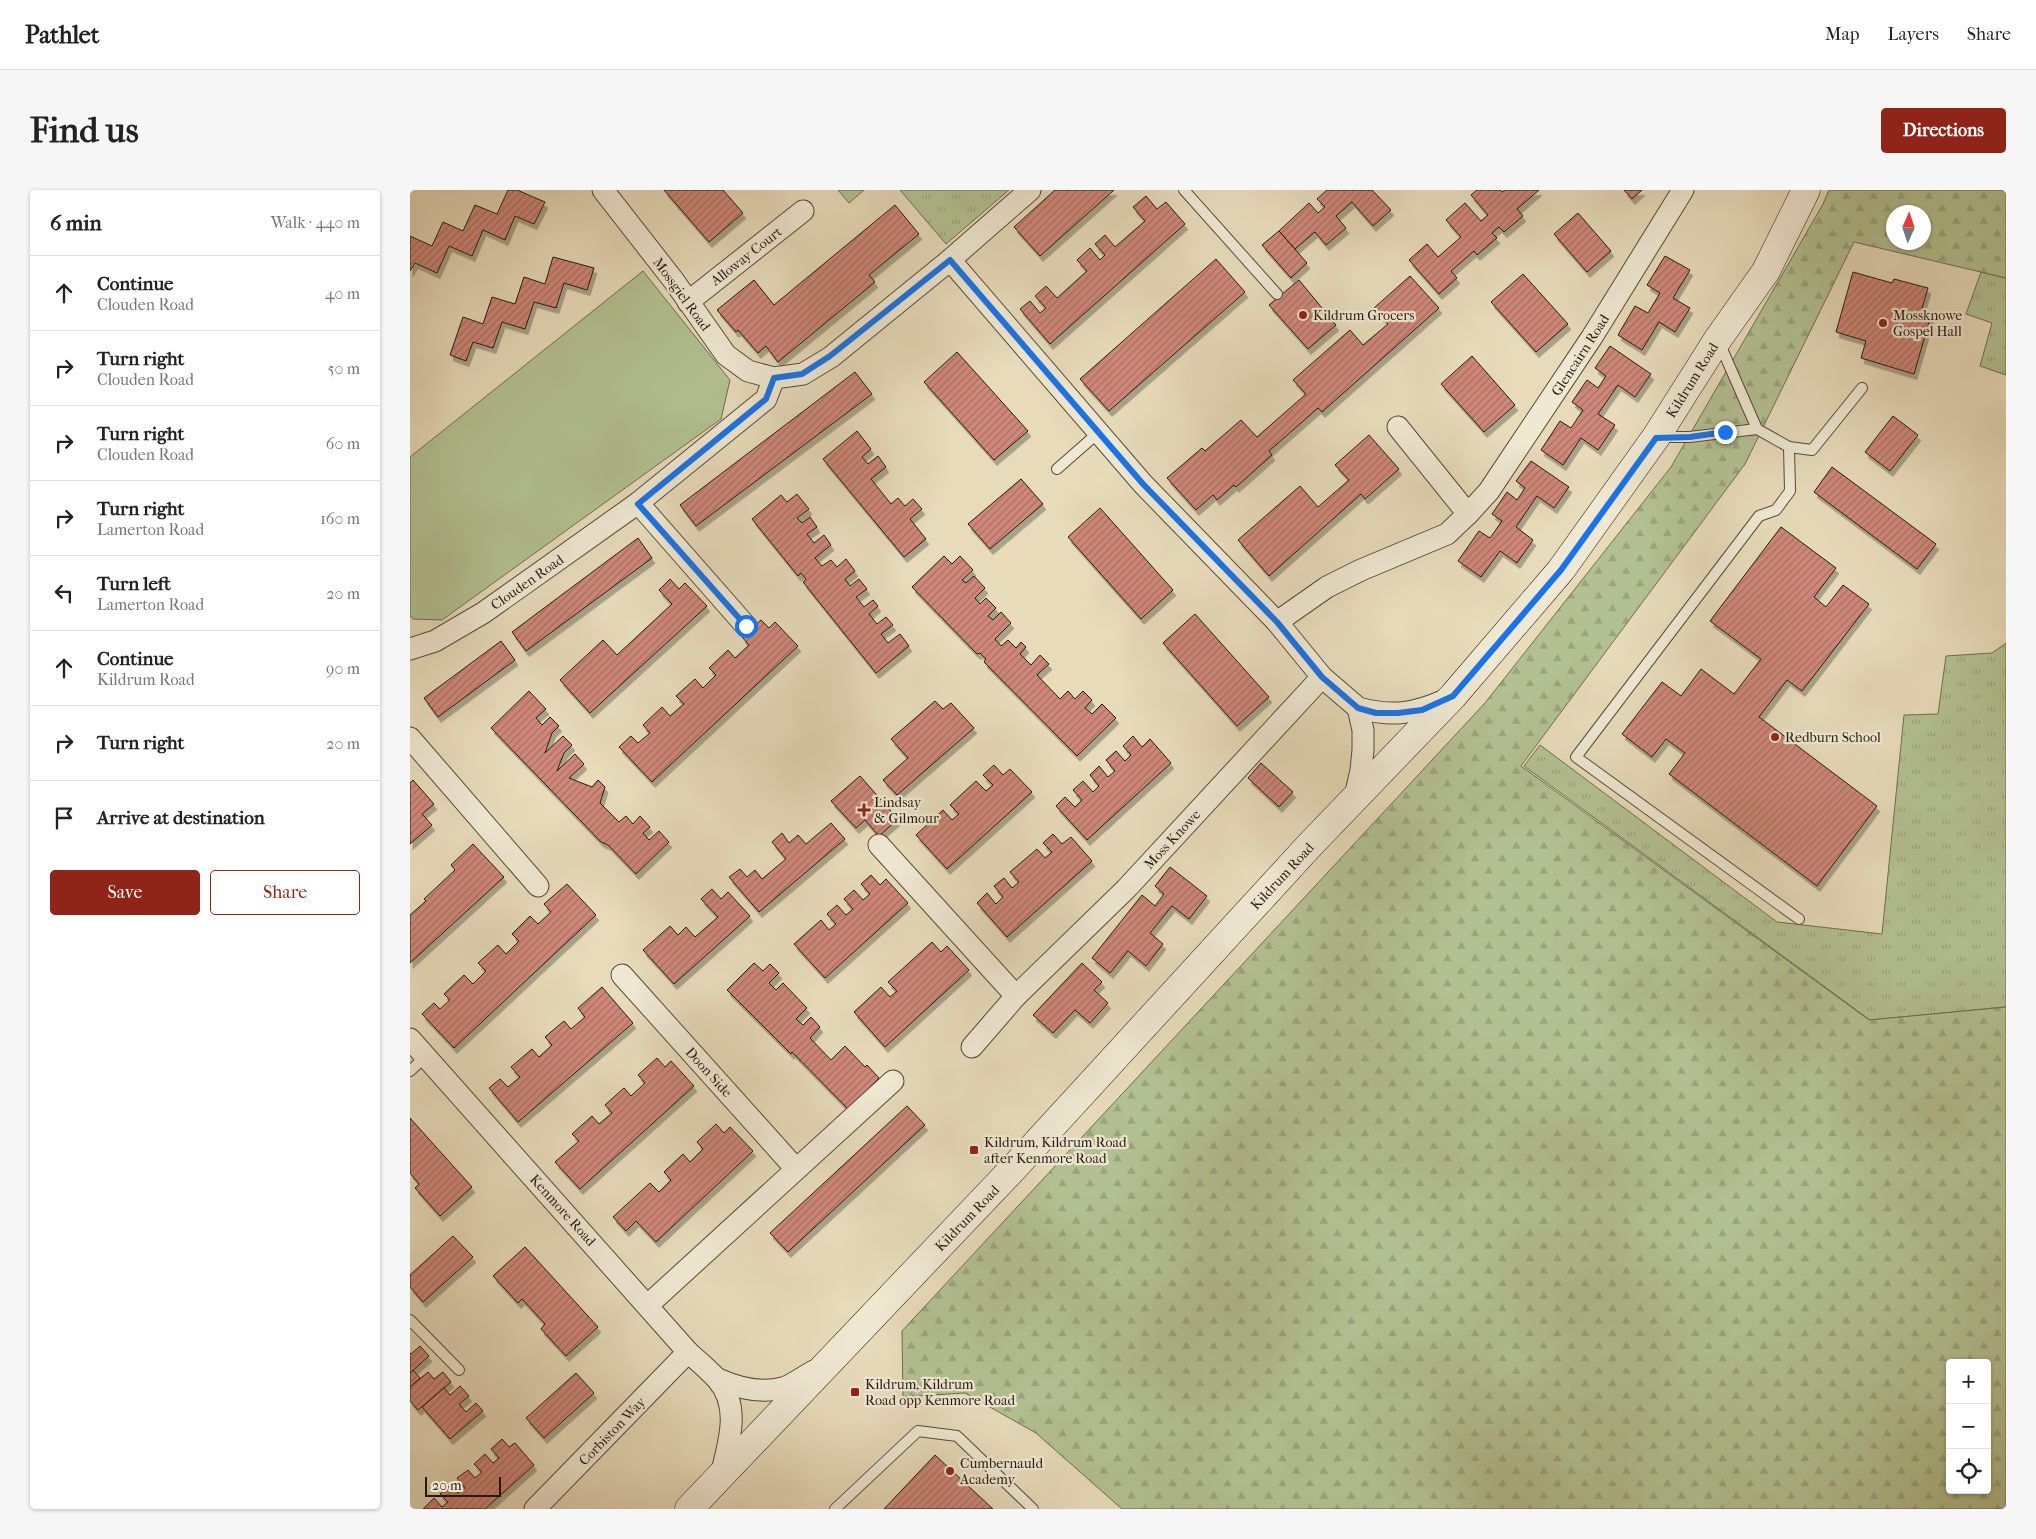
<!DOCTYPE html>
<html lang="en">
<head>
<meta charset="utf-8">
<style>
	body { margin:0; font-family:"IM FELL French Canon",serif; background:#f6f6f6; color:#222 }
	.controls { position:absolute; right:15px; bottom:15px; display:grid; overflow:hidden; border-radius:5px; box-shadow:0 1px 4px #0004 }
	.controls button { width:45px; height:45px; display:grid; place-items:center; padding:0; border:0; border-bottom:1px solid #e0e0e0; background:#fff; color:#222; font:25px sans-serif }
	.compass { position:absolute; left:1476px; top:15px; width:45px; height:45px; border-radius:50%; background:#fff; box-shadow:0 1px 4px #0004; rotate:3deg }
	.scale { position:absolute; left:15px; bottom:12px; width:76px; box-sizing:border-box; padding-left:5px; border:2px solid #27190f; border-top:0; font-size:14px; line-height:18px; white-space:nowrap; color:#27190f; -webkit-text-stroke:4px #efe8d2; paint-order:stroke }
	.stop { position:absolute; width:15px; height:15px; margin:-11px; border:4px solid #1a73e8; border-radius:50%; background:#fff }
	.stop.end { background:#1a73e8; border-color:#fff; box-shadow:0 1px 5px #0008 }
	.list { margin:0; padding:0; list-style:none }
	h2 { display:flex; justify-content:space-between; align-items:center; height:65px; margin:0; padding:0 20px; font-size:21px }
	h2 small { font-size:16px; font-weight:400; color:#767676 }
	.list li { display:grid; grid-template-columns:32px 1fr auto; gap:15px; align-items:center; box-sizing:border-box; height:75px; padding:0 20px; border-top:1px solid #e0e0e0 }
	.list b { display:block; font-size:19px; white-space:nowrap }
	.list p { margin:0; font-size:16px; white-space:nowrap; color:#767676 }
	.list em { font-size:16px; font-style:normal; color:#767676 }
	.actions { display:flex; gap:10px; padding:15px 20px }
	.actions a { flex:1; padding:11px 0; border:1px solid #8f2418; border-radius:5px; text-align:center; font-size:18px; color:#8f2418 }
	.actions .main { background:#8f2418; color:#fff }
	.icon { flex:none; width:28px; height:28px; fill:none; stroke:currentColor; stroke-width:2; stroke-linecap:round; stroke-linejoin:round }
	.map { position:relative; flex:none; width:1596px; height:1319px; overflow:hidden; border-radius:5px }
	header { display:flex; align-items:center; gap:30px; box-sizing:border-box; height:70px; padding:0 25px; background:#fff; border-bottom:1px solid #e0e0e0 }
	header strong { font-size:24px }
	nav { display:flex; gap:28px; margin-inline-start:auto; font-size:18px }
	.intro { display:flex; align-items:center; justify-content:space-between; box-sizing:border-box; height:120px; padding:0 30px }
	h1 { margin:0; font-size:35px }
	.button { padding:12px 22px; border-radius:5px; background:#8f2418; color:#fff; font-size:18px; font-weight:700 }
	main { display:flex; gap:30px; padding:0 30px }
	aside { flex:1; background:#fff; border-radius:5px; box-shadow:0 1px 4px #0004 }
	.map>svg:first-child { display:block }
</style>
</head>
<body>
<header>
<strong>Pathlet</strong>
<nav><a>Map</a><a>Layers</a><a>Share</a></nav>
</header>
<div class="intro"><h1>Find us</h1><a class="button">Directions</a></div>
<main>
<aside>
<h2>6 min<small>Walk · 440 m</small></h2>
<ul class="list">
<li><svg class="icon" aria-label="ahead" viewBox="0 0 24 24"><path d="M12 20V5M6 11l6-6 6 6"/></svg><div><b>Continue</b><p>Clouden Road</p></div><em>40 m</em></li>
<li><svg class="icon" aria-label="right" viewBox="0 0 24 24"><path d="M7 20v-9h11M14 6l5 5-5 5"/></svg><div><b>Turn right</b><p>Clouden Road</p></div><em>50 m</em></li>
<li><svg class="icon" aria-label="right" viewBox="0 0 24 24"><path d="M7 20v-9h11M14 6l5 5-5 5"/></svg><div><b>Turn right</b><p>Clouden Road</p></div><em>60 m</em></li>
<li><svg class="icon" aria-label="right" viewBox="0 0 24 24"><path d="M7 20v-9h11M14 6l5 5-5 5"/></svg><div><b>Turn right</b><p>Lamerton Road</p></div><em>160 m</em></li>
<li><svg class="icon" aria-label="left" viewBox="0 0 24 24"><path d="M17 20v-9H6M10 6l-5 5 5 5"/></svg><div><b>Turn left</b><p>Lamerton Road</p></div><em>20 m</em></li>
<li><svg class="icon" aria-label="ahead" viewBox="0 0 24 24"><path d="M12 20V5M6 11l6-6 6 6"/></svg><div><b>Continue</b><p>Kildrum Road</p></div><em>90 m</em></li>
<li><svg class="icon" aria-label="right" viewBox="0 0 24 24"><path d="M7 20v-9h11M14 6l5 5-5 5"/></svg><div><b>Turn right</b></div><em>20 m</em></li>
<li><svg class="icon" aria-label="arrive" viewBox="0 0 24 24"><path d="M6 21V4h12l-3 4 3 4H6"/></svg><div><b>Arrive at destination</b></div></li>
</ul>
<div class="actions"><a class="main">Save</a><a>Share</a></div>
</aside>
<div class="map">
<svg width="1596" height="1319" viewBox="0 0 1596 1319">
	<defs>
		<pattern id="grass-tufts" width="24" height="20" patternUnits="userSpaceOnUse" patternTransform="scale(1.25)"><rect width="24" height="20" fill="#b3c192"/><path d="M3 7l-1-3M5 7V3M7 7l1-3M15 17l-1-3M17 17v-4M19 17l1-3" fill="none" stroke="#9aa57d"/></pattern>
		<pattern id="forest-firs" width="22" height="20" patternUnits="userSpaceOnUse" patternTransform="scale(1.25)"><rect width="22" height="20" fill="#b3c192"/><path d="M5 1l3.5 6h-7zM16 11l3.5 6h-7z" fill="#9aa57d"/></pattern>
		<pattern id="building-hatch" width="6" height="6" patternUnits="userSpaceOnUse" patternTransform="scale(1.25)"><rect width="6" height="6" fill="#cf8879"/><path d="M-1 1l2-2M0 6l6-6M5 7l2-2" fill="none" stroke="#a86e62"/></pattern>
		<filter id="shadow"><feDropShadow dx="3" dy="5.5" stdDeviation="0" flood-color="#0004"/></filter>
	</defs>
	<rect width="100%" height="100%" fill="#e7dbba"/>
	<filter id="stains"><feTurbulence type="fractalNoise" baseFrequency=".004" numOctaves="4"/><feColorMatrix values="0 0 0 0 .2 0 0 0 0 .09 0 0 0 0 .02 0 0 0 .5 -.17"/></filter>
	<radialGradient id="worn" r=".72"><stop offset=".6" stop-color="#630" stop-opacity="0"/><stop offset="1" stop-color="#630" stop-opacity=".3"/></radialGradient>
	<!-- grass -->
	<g fill="url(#grass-tufts)" stroke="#6d6d50">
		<path d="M428 0H454L439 13Z"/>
		<path d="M490 0H599L536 54Z"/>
		<path d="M1571 82 1596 88V185L1570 176 1582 133 1556 124Z"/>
		<path d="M1596 453V817L1460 830 1114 576 1130 555 1367 732 1472 744 1494 525 1528 524 1536 466 1582 463Z"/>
	</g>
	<!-- forest -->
	<path fill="url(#forest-firs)" stroke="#6d6d50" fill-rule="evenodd" d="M1419 0H1596V88L1444 52 1335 274 1111 576 1459 830 1596 817V1319H712L626 1243 555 1203 493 1207 492 1141 1075 513 1261 277 1413 14ZM1484 22H1514V52H1484ZM1540 1173H1577V1300H1540Z"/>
	<!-- park -->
	<path fill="#b3c192" stroke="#6d6d50" d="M233 81 320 190 311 229 32 430 3 429 0 426V267Z"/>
	<!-- building -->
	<g fill="url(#building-hatch)" stroke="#27190f" filter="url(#shadow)">
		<path d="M98 0H107L135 12 124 34 105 26 95 50 73 40 62 66 39 56 27 83 5 73 0 81V46L22 56 33 32 53 41 65 15 87 24Z"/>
		<path d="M254 0H313L333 23 299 52Z"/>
		<path d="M645 0H704L630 66 604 37Z"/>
		<path d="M917 0H962L981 20 963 36 942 12 926 26 936 38 916 55 905 42 885 59 869 41 899 13 908 23 915 17 907 9Z"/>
		<path d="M1067 0H1090L1092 2 1095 0H1129L1107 19 1113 26 1094 42 1089 37 1082 43 1087 48 1067 65 1064 61 1041 81 1047 88 1029 104 999 70 1017 54 1028 67 1051 47 1036 30 1055 13 1071 31 1078 25 1061 5Z"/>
		<path d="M1214 0H1232L1222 9Z"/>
		<path d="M736 6 747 19 756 12 775 34 640 154 610 119 620 111 630 123 636 118 625 106 636 96 647 108 677 81 667 70 680 58 690 70 695 65 685 54 695 45 705 57 735 31 723 17Z"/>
		<path d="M485 15 509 44 459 85 465 92 368 172 356 156 348 163 328 140 326 142 307 120 344 90 364 115Z"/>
		<path d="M1168 23 1201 61 1177 82 1144 44Z"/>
		<path d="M869 41 897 73 881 88 852 55Z"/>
		<path d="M1255 66 1280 80 1263 108 1280 118 1265 142 1249 132 1232 160 1208 145 1225 116 1238 123 1250 103 1237 95Z"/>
		<path d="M143 67 184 78 177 100 154 93 146 118 124 112 115 139 92 132 83 158 63 152 56 171 40 165 53 127 73 134 82 107 105 114 114 87 135 94Z"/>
		<path d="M806 69 835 102 699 221 670 189Z"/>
		<path d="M1443 82 1482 93 1484 89 1518 98 1511 122 1521 125 1504 184 1451 168 1456 151 1426 142Z"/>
		<path d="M1113 84 1158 134 1126 162 1081 112Z"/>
		<path d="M1000 86 1029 118 912 222 908 218 859 261 862 265 826 297 824 295 807 310 803 305 786 320 757 288 792 258 795 261 831 230 847 247 896 204 883 190 940 140 953 155 978 134 964 118Z"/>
		<path d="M889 90 926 135 898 159 859 115Z"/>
		<path d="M1200 156 1241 184 1225 207 1208 195 1188 224 1205 235 1188 260 1171 248 1153 275 1131 260 1150 231 1161 238 1173 220 1162 212 1177 190 1188 198 1196 186 1185 178Z"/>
		<path d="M547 162 618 241 584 270 514 192Z"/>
		<path d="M1062 166 1105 215 1074 242 1031 194Z"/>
		<path d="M445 182 462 204 286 336 270 315Z"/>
		<path d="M1483 226 1508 245 1480 281 1455 262Z"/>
		<path d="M447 241 461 259 452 267 458 274 468 266 476 277 461 289 481 314 488 308 495 316 503 309 512 319 500 329 516 349 494 367 413 269Z"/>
		<path d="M959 245 989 279 955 309 951 304 859 386 828 350 890 296 908 317 939 290 925 275Z"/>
		<path d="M1121 271 1159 297 1144 318 1127 306 1106 337 1123 350 1107 373 1090 361 1071 387 1048 371 1069 341 1080 348 1092 331 1082 324 1097 302 1107 310 1115 298 1106 291Z"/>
		<path d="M1422 277 1526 354 1507 379 1404 302Z"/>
		<path d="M611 289 633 314 580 359 558 334Z"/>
		<path d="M387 304 399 319 387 328 392 333 400 327 407 337 397 344 404 353 414 345 421 355 405 368 412 376 421 370 427 377 436 369 445 381 435 389 440 396 449 389 457 399 446 407 454 417 463 410 468 416 459 424 467 434 476 427 483 435 471 444 478 453 490 444 499 456 466 483 393 392 396 389 391 383 388 386 342 329 371 305 377 312Z"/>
		<path d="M690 318 763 400 731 429 658 347Z"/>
		<path d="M1371 337 1426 378 1404 407 1416 417 1433 395 1459 414 1392 501 1377 490 1349 527 1467 616 1407 696 1259 584 1275 563 1256 549 1242 567 1212 544 1252 492 1271 506 1291 479 1324 504 1351 469 1300 431Z"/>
		<path d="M228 348 242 368 116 461 102 442Z"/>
		<path d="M534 366 542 374 550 366 563 380 552 390 556 393 564 386 575 398 565 408 570 414 576 408 586 418 578 426 583 430 591 422 601 433 585 449 591 456 598 450 606 458 611 452 616 457 610 464 621 475 630 465 639 474 627 485 650 509 658 501 665 509 673 501 682 510 675 518 682 524 692 514 706 528 667 566 574 472 576 469 570 463 567 464 502 397Z"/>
		<path d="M260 389 269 399 275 393 297 416 180 523 150 490 193 450 207 465 262 414 249 400Z"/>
		<path d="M785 424 859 507 827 536 753 453Z"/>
		<path d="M351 430 359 438 365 432 388 456 242 592 209 557 221 546 228 553 240 543 233 535 252 517 260 526 274 514 266 506 285 489 293 498 306 485 299 478 318 460 325 468 339 455 332 447Z"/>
		<path d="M91 451 105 470 28 527 14 508Z"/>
		<path d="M119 501 136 519 126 528 132 535 140 527 149 536 142 543 135 563 153 546 162 555 154 563 147 581 165 564 174 574 159 588 182 597 188 590 195 597 190 613 209 632 216 626 223 634 230 626 240 637 233 643 239 650 249 641 259 652 226 684 198 655 191 652 81 538Z"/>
		<path d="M525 511 533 519 541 513 564 538 487 605 473 590 498 568 481 549Z"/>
		<path d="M723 546 732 557 740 549 761 573 677 650 646 616 655 607 665 617 672 610 663 600 673 591 683 602 689 596 680 585 689 576 698 587 705 581 696 570 706 561 715 571 721 565 713 556Z"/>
		<path d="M851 573 883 602 869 617 838 588Z"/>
		<path d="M584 575 593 585 600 579 622 602 537 679 506 645 533 620 542 630 549 624 540 615 566 591 576 601 583 595 573 585Z"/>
		<path d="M450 586 488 629 469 646 455 630 446 638 421 611Z"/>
		<path d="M3 590 24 614 12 624 22 635 0 654V593Z"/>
		<path d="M421 633 435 649 349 722 319 687 330 679 337 687 345 680 352 689 376 669 362 652 372 643 379 653 388 645 396 654Z"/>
		<path d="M643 644 652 654 661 647 682 671 597 747 567 713 577 703 586 714 593 707 584 696 594 688 602 698 609 692 600 682 627 659 635 668 642 662 633 653Z"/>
		<path d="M63 654 94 687 0 773V725L16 711 14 709 45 680 41 675Z"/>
		<path d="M760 677 797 706 779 729 762 716 740 743 753 754 736 776 718 761 700 783 682 768 732 705 745 716 754 704 745 696Z"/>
		<path d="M461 685 470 695 476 689 498 713 415 788 384 754 411 730 419 740 426 734 417 724 427 715 436 725 443 719 434 709 444 700 453 710 460 704 451 694Z"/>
		<path d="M157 694 186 725 44 858 12 824 24 813 30 819 40 810 34 804 54 785 63 794 76 781 68 773 88 755 96 764 109 751 102 744 120 726 128 734 141 722 134 714Z"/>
		<path d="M302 699 311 709 318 702 340 726 264 794 233 760 260 736 268 745 276 737 285 747 308 727 291 709Z"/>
		<path d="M522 752 531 762 537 756 559 780 475 857 444 822 471 797 480 807 487 801 478 792Z"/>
		<path d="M344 773 353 781 360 774 369 783 359 793 366 800 373 793 397 818 386 829 393 835 401 827 410 837 400 848 421 870 435 856 455 877 457 875 469 888 438 919 382 862 381 864 317 800Z"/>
		<path d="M672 773 692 792 684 800 698 813 680 833 665 820 643 843 623 825Z"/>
		<path d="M192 797 223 833 108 932 79 898 90 889 98 897 110 887 101 877 122 859 129 867 142 855 135 847 154 831 161 839 175 827 168 818Z"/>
		<path d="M247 868 255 877 261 871 284 896 170 999 145 972 169 951 162 944 182 926 189 934 202 923 195 915 214 898 221 906 235 893 228 885Z"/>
		<path d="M497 916 515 935 378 1062 360 1043Z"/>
		<path d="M0 928 62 997 30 1026 5 998 9 994 0 983Z"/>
		<path d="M306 934 314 943 320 937 343 961 246 1052 226 1031 216 1041 203 1027 240 993 249 1002 261 990 254 982 273 964 280 972 293 959 287 952Z"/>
		<path d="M43 1046 63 1067 13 1112 0 1097V1085Z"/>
		<path d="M115 1057 188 1137 156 1166 131 1139 135 1134 112 1109 108 1113 83 1086Z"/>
		<path d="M10 1156 19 1166 0 1183V1163L1 1164Z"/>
		<path d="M3 1180 10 1188 0 1197V1183Z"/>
		<path d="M18 1182 24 1189 33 1182 41 1192 8 1220 0 1211V1197Z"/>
		<path d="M166 1183 184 1203 134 1248 116 1228Z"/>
		<path d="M50 1196 59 1206 49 1214 56 1222 66 1213 73 1221 40 1249 12 1217 34 1198 40 1205Z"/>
		<path d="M92 1249 99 1257 105 1253 124 1275 75 1319H13L24 1308 32 1317 38 1312 30 1304 41 1294 48 1303 55 1298 47 1288 58 1280 65 1288 72 1282 64 1274 75 1264 83 1273 89 1268 81 1259Z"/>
		<path d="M525 1265 583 1319H474Z"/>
	</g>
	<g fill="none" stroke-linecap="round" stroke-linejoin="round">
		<defs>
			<g id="lane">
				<path d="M774 0 867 104"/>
				<path d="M1309 152 1347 239 1379 257 1402 260 1452 198"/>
				<path d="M1250 247H1279L1347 239"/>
				<path d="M1379 257 1380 301 1366 320 1349 326 1166 567 1389 729"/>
				<path d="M647 279 688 243"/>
				<path d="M0 881 16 866"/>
				<path d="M0 1130 49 1180"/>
				<path d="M425 1319 508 1241 547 1246 623 1319"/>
			</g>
			<g id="street">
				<path d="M193 0 264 91 316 165 338 181 364 188"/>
				<path d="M540 70 733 294 867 432 912 487 948 518 953 540V560L951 580 945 607"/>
				<path d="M278 112 393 21"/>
				<path d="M988 237 1058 324"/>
				<path d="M228 313 336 436"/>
				<path d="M867 432 917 397 951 380 1037 344 1058 324 1079 301 1182 147 1273 0"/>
				<path d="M0 459 25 451 73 423 228 313 356 209 364 188 393 184 421 167 540 70 620 0"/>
				<path d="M948 518C982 527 1004 524 1035 510"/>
				<path d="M0 548 128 696"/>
				<path d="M469 655 606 806"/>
				<path d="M212 785 386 979"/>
				<path d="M0 849 278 1162C288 1171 298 1179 307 1189 332 1217 318 1254 311 1286"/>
				<path d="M562 857 606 806 716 699 912 487"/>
				<path d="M238 1115 483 891"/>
				<path d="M308 1189C328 1198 350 1204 373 1198 383 1195 394 1186 404 1181"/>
				<path d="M125 1319 278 1162"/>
			</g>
			<path id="secondary" d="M279 1319 599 983 898 657 1043 506 1151 380 1246 247 1308 149 1356 81 1396 0"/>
		</defs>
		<!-- lane casing -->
		<use href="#lane" stroke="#574a3a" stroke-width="12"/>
		<!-- street casing -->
		<use href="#street" stroke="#574a3a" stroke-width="23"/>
		<!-- secondary casing -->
		<use href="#secondary" stroke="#27190f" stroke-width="29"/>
		<!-- lane -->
		<use href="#lane" stroke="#efe8d2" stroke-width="10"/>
		<!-- street -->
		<use href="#street" stroke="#efe8d2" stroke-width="21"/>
		<!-- secondary -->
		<use href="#secondary" stroke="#efe8d2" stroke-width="28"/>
	</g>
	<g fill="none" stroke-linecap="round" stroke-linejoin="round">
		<!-- route -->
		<path stroke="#1a73e8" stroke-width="6" d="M336 436 228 314 356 209 364 188 392 184 420 166 540 70 733 294 867 432 912 487 948 518 966 523H988L1012 520 1043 506 1151 380 1246 248 1280 247 1315 242"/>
	</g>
	<!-- markers -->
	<g fill="#8f2418" stroke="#efe8d2" stroke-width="2">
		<circle cx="893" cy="125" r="5"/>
		<circle cx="1473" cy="133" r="5"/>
		<circle cx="1365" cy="547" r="5"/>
		<path d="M451.5 612.5h5v5h5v5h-5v5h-5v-5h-5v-5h5z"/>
		<rect x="559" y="955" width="10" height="10" rx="2.5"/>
		<rect x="440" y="1197" width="10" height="10" rx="2.5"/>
		<circle cx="540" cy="1281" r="5"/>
	</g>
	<g text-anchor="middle" stroke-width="4.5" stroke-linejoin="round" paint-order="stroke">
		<!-- street labels -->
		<g font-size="14" fill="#27190f" stroke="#efe8d2">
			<text transform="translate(336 66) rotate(-38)" y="5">Alloway Court</text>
			<text transform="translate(272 104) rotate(54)" y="5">Mossgiel Road</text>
			<text transform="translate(1170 165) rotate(-57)" y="5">Glencairn Road</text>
			<text transform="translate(1282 190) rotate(-58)" y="5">Kildrum Road</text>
			<text transform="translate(117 392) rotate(-35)" y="5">Clouden Road</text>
			<text transform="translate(762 649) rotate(-47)" y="5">Moss Knowe</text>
			<text transform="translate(872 686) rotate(-47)" y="5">Kildrum Road</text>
			<text transform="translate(299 882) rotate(48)" y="5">Doon Side</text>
			<text transform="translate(153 1020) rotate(48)" y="5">Kenmore Road</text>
			<text transform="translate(557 1028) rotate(-46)" y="5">Kildrum Road</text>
			<text transform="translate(202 1241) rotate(-46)" y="5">Corbiston Way</text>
		</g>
		<!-- poi labels -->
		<g font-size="14" fill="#27190f" stroke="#efe8d2" text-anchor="start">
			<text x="903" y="130">Kildrum Grocers</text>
			<text x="1483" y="130">Mossknowe<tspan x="1483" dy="16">Gospel Hall</tspan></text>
			<text x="1375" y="552">Redburn School</text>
			<text x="464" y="617">Lindsay<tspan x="464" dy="16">&amp; Gilmour</tspan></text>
			<text x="574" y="957">Kildrum, Kildrum Road<tspan x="574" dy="16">after Kenmore Road</tspan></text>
			<text x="455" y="1199">Kildrum, Kildrum<tspan x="455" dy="16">Road opp Kenmore Road</tspan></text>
			<text x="550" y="1278">Cumbernauld<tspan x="550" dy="16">Academy</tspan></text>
		</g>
	</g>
	<rect width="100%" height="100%" filter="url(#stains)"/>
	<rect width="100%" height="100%" fill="url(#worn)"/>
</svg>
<div class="controls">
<button>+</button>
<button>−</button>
<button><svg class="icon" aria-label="locate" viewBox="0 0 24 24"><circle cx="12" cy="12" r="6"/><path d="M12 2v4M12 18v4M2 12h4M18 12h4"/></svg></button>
</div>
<svg class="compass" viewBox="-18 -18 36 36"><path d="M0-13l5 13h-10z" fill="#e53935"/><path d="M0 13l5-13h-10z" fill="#767676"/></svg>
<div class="scale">20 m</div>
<div class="stop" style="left:336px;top:436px"></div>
<div class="stop end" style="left:1315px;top:242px"></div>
</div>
</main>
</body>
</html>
